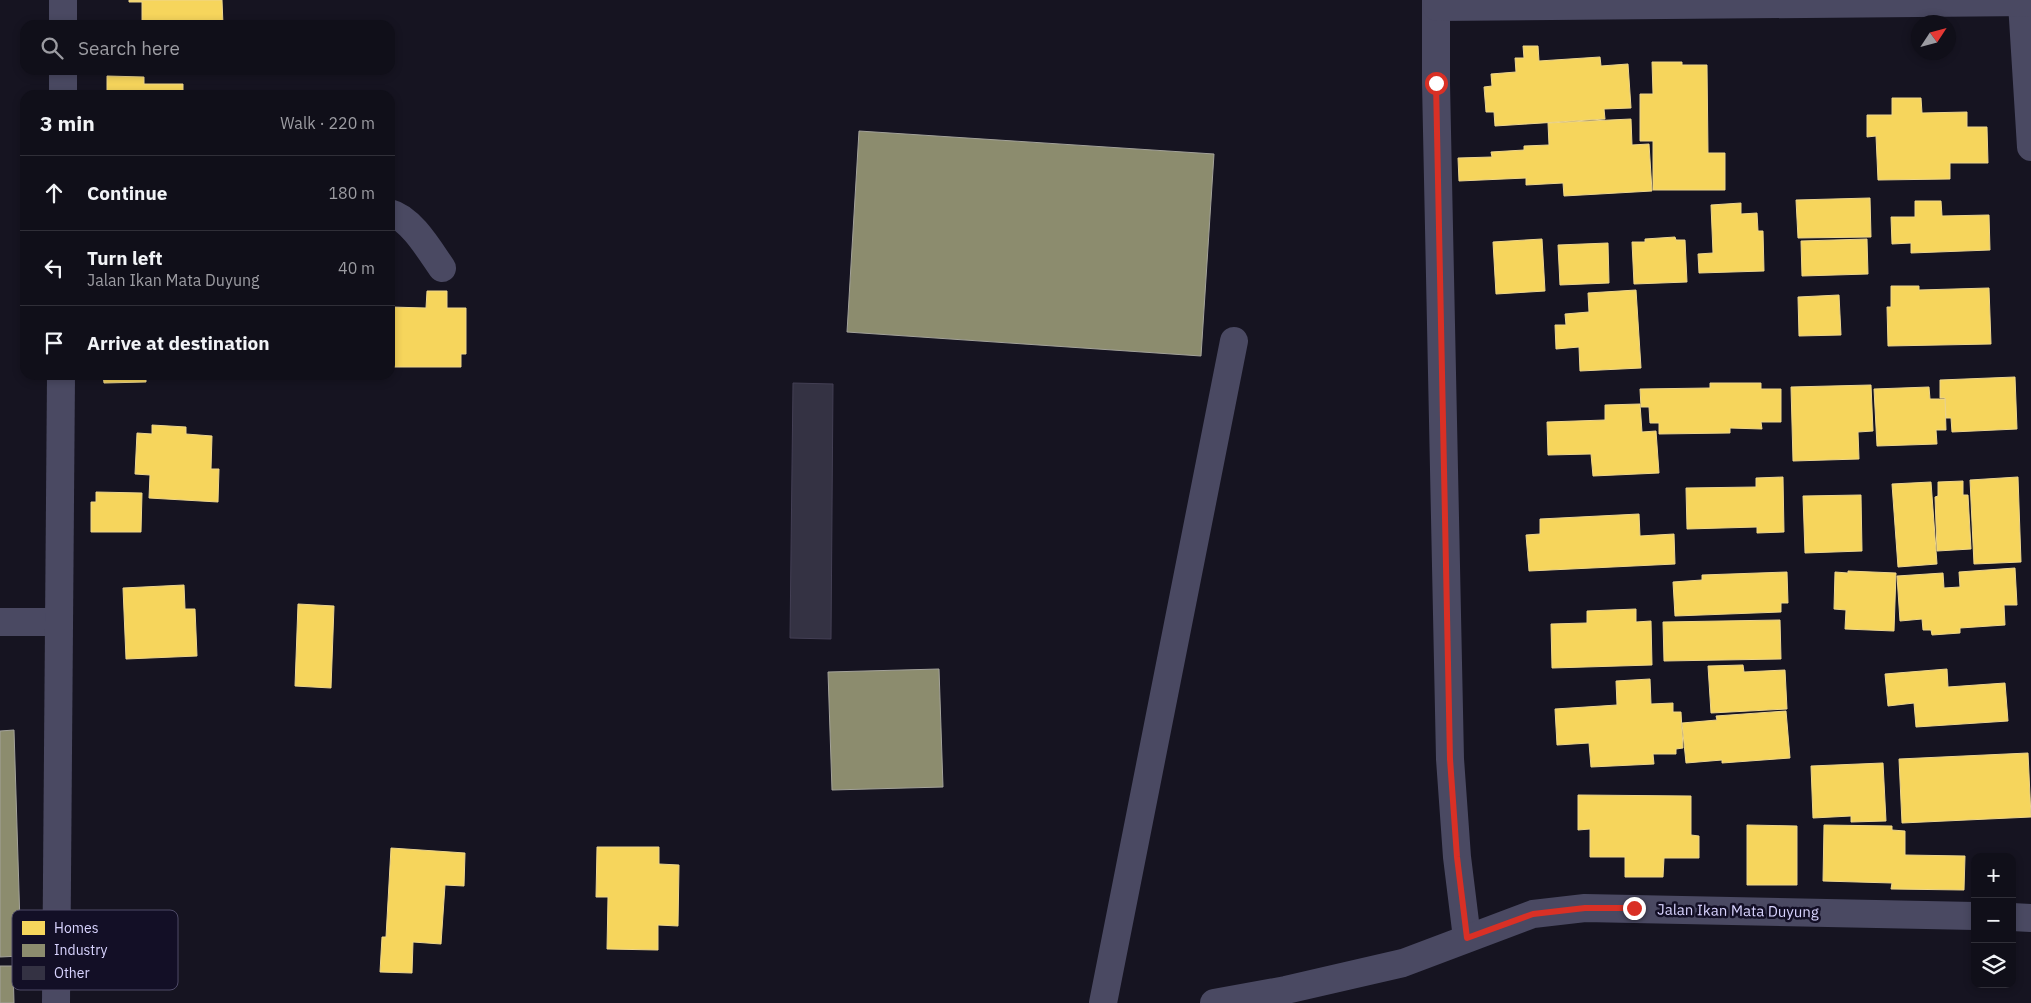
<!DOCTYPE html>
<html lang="en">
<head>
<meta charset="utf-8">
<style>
	body { margin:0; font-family:"IBM Plex Sans",sans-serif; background:#191822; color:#f1f3f6 }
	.controls { position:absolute; right:15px; bottom:15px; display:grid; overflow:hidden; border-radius:10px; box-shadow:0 2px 8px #0003 }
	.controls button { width:45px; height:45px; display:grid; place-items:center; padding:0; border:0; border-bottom:1px solid #302f38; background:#100f19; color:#f1f3f6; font:25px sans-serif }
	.compass { position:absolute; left:1911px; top:15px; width:45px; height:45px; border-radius:50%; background:#100f19; box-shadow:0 2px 8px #0003; rotate:54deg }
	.stop { position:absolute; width:15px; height:15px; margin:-11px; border:4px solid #d93025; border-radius:50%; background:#fff }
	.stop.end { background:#d93025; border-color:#fff; box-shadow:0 1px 5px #0008 }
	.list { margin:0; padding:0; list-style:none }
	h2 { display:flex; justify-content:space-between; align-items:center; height:65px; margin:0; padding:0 20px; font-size:21px }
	h2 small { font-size:16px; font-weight:400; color:#9c9ca2 }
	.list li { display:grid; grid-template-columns:32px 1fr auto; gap:15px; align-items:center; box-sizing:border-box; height:75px; padding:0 20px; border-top:1px solid #302f38 }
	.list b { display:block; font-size:19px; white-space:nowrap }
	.list p { margin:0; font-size:16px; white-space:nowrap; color:#9c9ca2 }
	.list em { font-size:16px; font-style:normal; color:#9c9ca2 }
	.icon { flex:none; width:28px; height:28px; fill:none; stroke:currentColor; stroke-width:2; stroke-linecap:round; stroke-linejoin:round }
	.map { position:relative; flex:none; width:2031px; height:1003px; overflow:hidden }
	.search { position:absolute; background:#100f19; box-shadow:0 2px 8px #0003; left:20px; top:20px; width:375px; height:55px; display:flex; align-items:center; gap:12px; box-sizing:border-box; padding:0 18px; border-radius:15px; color:#9c9ca2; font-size:19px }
	.panel { position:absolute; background:#100f19; box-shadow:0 2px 8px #0003; left:20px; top:90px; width:375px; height:290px; border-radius:15px }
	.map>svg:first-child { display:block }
</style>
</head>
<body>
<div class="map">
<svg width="2031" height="1003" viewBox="0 0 2031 1003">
	<rect width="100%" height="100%" fill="#161421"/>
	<!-- homes -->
	<g fill="#f6d55c" stroke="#edd58d">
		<path d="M129 0H222L223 25H142V2H129Z"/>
		<path d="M1523 46H1538L1539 61 1600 57 1601 66 1628 64 1631 108 1604 109 1605 119 1495 126 1494 112H1486L1484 87 1492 86 1491 74 1516 72 1515 58H1524Z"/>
		<path d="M1652 62H1682V65H1707L1708 153H1725V190H1653V141H1640V94H1653Z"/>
		<path d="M107 76 144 77V84H183V95H107Z"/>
		<path d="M1892 98H1921L1922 113 1967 112V127H1987L1988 163H1950V179L1878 180 1876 136 1867 137V115H1892Z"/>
		<path d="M1631 119 1632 145 1649 144 1652 191 1564 196 1563 183 1526 185V178L1459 181 1458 158 1492 157 1491 152 1524 150V146L1549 145 1548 123Z"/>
		<path d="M1870 198 1871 237 1798 238 1796 200Z"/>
		<path d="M1915 201H1941L1942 216 1989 215 1990 250 1911 253V243L1892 244 1891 217H1915Z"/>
		<path d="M1741 203V214L1757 213 1758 231H1763L1764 271 1699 273 1698 254 1713 253 1711 205Z"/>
		<path d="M1675 237 1676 240H1685L1687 282 1634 284 1632 242H1645V239Z"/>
		<path d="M1542 239 1545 291 1496 294 1493 242Z"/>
		<path d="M1867 239 1868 274 1802 276 1801 241Z"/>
		<path d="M1608 243 1609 283 1560 285 1558 245Z"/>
		<path d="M1891 286H1919V290L1989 288 1991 344 1888 346 1887 307H1891Z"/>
		<path d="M1636 290 1641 368 1580 371 1579 347 1556 349 1555 325H1566L1565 314 1589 312 1588 293Z"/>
		<path d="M427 291H447V308H466V354H461V367H391V307L426 308Z"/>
		<path d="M1839 295 1841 335 1799 336 1798 297Z"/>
		<path d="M103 375H146V382L104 383Z"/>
		<path d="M2015 377 2017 429 1952 432 1951 418H1946L1945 398H1940V380Z"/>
		<path d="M1710 383H1761V389H1781V422H1761L1762 429 1730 428V433L1659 434V423H1650L1649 407H1641L1640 389 1710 388Z"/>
		<path d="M1871 385 1873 431 1858 432 1859 459 1793 461 1791 387Z"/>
		<path d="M1929 387 1930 399H1945L1946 430H1936L1937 444 1877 446 1874 389Z"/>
		<path d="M1640 404 1642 432 1656 431 1659 473 1593 476 1591 454 1548 455 1547 422 1605 420V405Z"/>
		<path d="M152 425 186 427V434L212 436 211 469H219L218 502 149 498 150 475 135 474 137 433 152 434Z"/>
		<path d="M1783 477 1784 532 1757 533V527L1687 529 1686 488 1756 487V478Z"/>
		<path d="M2018 477 2021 562 1974 564 1970 480Z"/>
		<path d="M1963 481V495H1968L1971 549 1937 551 1935 497 1938 496V482Z"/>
		<path d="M1931 482 1937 564 1898 567 1892 484Z"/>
		<path d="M96 492 142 493 141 532H91V502H96Z"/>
		<path d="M1861 495 1862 551 1805 553 1803 496Z"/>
		<path d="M1639 514 1640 536 1674 534 1675 564 1529 571 1526 535 1540 534V519Z"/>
		<path d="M2015 568 2017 605H2004L2005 625 1960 628V633L1932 635 1931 630H1923L1922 619 1900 621 1897 576 1943 573 1944 588 1960 587 1959 572Z"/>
		<path d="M1848 571 1896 573 1894 631 1845 629 1846 610 1834 609 1835 572 1848 573Z"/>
		<path d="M1787 572 1788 603H1781V612L1675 616 1673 582 1702 580V575Z"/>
		<path d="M184 585 185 609H195L197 656 126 659 123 588Z"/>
		<path d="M298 604 334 606 331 688 295 686Z"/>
		<path d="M1636 609V622L1651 621 1652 665 1552 668 1551 624 1587 623V611Z"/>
		<path d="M1780 620 1781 659 1664 661 1663 622Z"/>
		<path d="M1743 665 1744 672 1785 670 1787 709 1711 713 1708 666Z"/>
		<path d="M1947 669 1948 687 2005 683 2008 721 1916 727 1914 703 1888 706 1885 674Z"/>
		<path d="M1650 679 1651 704 1673 703V712H1681L1683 748 1676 749V754H1653L1654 764 1591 767 1589 743 1557 745 1555 709 1617 705 1616 681Z"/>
		<path d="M1786 711 1790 758 1722 763V760L1686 763 1682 723 1717 720 1716 716Z"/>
		<path d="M2028 753 2031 817 1902 823 1899 759Z"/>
		<path d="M1883 763 1886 821 1851 822V816L1813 818 1811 766Z"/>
		<path d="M1578 795 1691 796V835L1699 836V858H1664L1663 877H1625V857H1590V829L1578 830Z"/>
		<path d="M1747 825 1797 826V885H1747Z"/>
		<path d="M1824 825 1892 826V830L1905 831V855L1965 856 1964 890 1891 889 1892 883 1823 881Z"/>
		<path d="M597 847H659V864L679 865 678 926 658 925V950L607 949 608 897H596Z"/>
		<path d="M391 848 465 853 464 886 445 885 441 944 413 942 412 973 380 972 382 937H386Z"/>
	</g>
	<!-- industry -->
	<g fill="#8c8c6e" stroke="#a3a29a">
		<path d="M859 131 1214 154 1201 356 847 332Z"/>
		<path d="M939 669 943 787 832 790 828 672Z"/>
		<path d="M14 730 21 956 0 957V731Z"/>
		<path d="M0 966H13L14 1003H0Z"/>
	</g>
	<!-- building -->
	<path fill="#343243" stroke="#433f54" d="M793 383 833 384 831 639 790 638Z"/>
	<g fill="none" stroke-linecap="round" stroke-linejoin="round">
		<!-- minor -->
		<g stroke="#4a4962" stroke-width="28">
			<path d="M1436 0V83L1450 759 1457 857 1467 938"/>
			<path d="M2022 3 2031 147"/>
			<path d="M1437 7 2031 2"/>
			<path d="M63 25V0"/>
			<path d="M63 95V70"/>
			<path d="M390 213C411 218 430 251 442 268"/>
			<path d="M0 622H59"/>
			<path d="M2012 917 2031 918"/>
			<path d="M56 1003 61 375"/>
			<path d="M1103 1003 1234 341"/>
			<path d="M1214 1003 1286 990 1403 963 1533 914 1585 908 1975 916"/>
		</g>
	</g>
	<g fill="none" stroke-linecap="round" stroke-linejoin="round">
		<!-- route -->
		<path stroke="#d93025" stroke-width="6" d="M1436 83 1450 759 1457 857 1467 938 1533 914 1585 908H1634"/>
	</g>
	<g text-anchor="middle" stroke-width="5" stroke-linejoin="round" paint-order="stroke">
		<!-- street labels -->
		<g font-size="15" fill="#d9d4ff" stroke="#130f26">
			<text transform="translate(1738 911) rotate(1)" y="5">Jalan Ikan Mata Duyung</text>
		</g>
	</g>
	<!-- legend -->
	<rect x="12" y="910" width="166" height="80" rx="8" fill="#130f26" stroke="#4e4a67" stroke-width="1"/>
	<rect x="22" y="921" width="23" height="14" fill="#f6d55c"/>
	<rect x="22" y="944" width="23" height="13" fill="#8c8c6e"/>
	<rect x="22" y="966" width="23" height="14" fill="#343243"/>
	<g font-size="14" fill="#d9d4ff">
		<text x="54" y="933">Homes</text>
		<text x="54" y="955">Industry</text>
		<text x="54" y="978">Other</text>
	</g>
</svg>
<div class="controls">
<button>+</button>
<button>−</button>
<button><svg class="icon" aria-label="layers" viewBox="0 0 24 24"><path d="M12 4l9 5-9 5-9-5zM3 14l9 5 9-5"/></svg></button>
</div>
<svg class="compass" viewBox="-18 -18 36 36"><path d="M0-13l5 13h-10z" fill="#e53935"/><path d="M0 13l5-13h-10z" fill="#9c9ca2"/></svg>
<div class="stop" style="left:1436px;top:83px"></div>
<div class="stop end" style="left:1634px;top:908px"></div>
<div class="search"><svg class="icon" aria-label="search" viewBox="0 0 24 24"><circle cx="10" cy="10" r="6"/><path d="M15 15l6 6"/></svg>Search here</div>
<section class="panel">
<h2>3 min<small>Walk · 220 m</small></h2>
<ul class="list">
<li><svg class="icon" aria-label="ahead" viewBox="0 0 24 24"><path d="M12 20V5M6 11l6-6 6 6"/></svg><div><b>Continue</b></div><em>180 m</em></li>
<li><svg class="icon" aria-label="left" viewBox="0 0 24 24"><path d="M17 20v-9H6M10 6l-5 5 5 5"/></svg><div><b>Turn left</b><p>Jalan Ikan Mata Duyung</p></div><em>40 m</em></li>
<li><svg class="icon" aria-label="arrive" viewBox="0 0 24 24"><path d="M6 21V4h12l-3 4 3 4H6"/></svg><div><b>Arrive at destination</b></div></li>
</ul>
</section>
</div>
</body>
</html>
